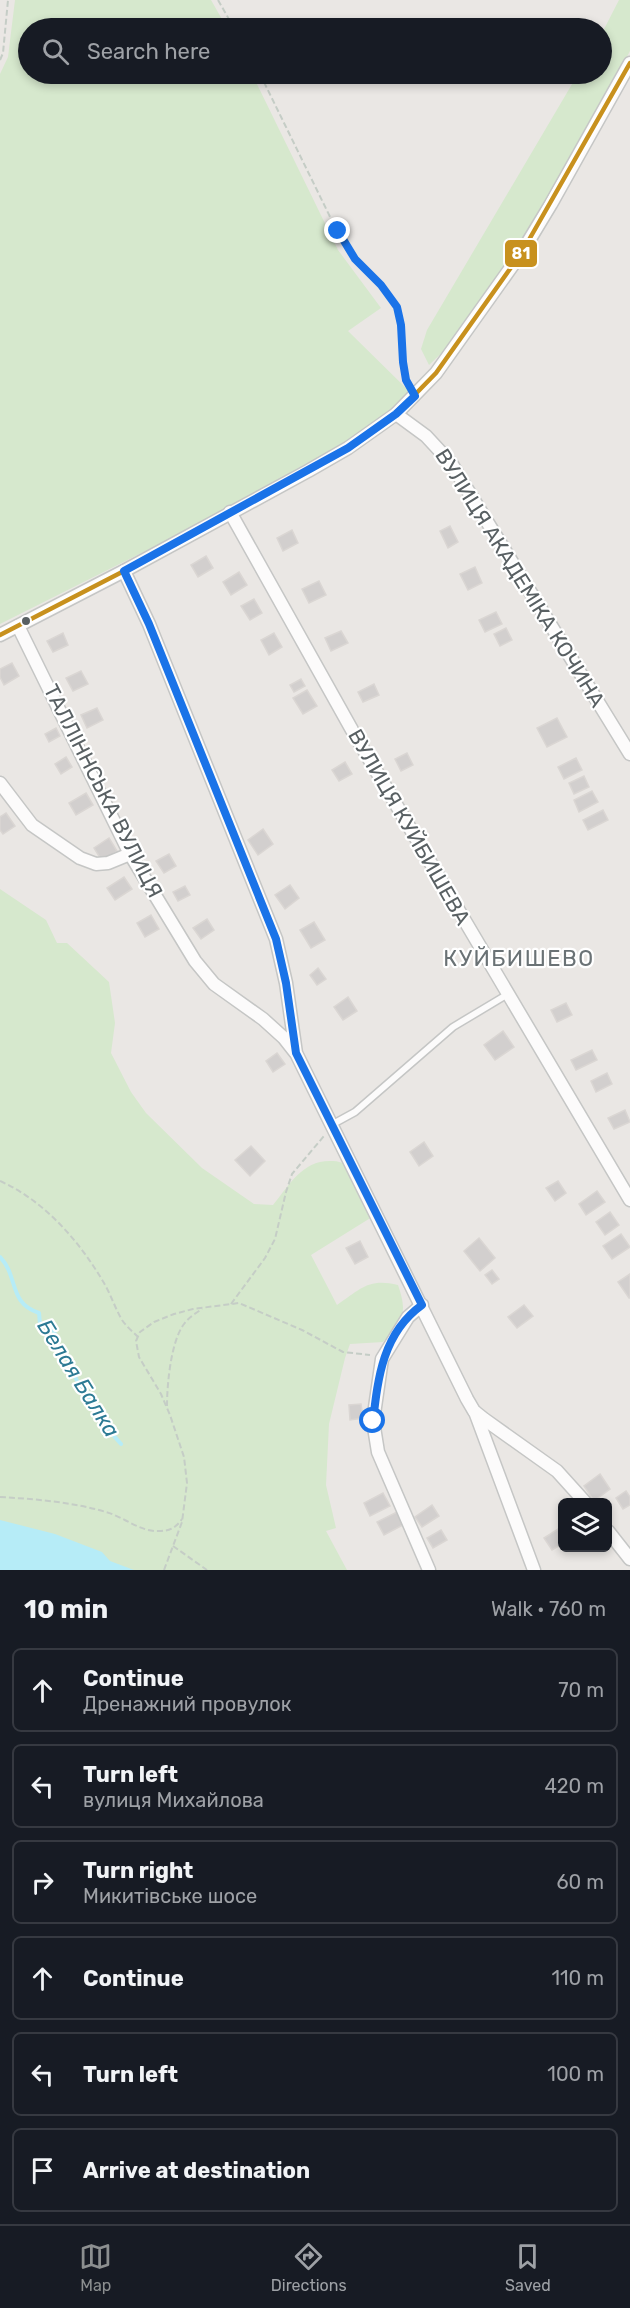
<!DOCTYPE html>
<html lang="en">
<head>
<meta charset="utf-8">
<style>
	body { margin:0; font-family:Rubik,sans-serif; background:#20242c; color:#f1f3f6 }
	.controls { position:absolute; right:18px; bottom:18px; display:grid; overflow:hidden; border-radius:9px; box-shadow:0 3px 9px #0003 }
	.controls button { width:54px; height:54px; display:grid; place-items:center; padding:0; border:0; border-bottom:2px solid #363941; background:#171b24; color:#f1f3f6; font:30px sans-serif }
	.stop { position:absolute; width:18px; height:18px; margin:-14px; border:4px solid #1a73e8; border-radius:50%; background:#fff }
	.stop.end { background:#1a73e8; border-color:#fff; box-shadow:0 2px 6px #0008 }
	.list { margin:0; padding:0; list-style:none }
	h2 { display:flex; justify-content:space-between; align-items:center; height:78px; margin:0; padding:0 24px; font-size:26px }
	h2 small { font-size:20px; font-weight:400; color:#9ea1a6 }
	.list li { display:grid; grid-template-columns:39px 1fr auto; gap:18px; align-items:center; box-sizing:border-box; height:84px; margin:0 12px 12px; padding:0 12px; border:2px solid #363941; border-radius:9px }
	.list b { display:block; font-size:22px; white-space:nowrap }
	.list p { margin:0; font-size:20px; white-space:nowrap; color:#9ea1a6 }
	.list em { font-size:20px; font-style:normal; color:#9ea1a6 }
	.icon { flex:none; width:33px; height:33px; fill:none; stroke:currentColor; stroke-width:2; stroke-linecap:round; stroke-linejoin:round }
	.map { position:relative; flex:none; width:630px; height:1570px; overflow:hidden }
	.search { position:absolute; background:#171b24; box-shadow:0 3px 9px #0003; left:18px; right:18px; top:18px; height:66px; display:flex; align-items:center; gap:15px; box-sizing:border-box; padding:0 21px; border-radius:33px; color:#9ea1a6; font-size:22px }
	.sheet { height:654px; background:#171b24 }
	nav { display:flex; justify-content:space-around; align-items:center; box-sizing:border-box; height:84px; border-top:2px solid #363941; background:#171b24; font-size:16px; color:#9ea1a6 }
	nav a { display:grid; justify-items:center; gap:3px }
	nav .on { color:#8c8f90 }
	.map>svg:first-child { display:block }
</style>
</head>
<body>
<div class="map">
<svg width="630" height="1570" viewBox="0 0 630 1570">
	<rect width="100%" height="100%" fill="#eae7e4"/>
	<!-- green -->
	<g fill="#d6e8cd">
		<path d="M15 0H211L227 28H28V74H252L338 250 381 308 348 331 410 392 362 434 227 510 0 624V74L8 57Z"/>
		<path d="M619 0H630V51L548 205 450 345 429 365 421 349 427 330 578 74H602V33Z"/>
		<path d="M0 889 46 920 57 943H67L109 982 115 1023 111 1053 131 1092 146 1113 202 1168 254 1204 273 1205C290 1184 303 1159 333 1161 338 1161 342 1163 347 1164L372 1217 311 1255 337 1305C361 1289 368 1278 398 1285 408 1314 403 1320 383 1342L350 1344 345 1358 329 1424 326 1485 336 1528 326 1531 347 1570H0Z"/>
	</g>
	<!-- water -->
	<path fill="#b6ecf7" d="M0 1520 55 1534 102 1552 110 1561 134 1570H0Z"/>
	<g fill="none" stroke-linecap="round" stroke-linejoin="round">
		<!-- stream -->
		<path stroke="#b6ecf7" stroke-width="4" d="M0 1257C19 1277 8 1303 39 1313L40 1324 53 1328 60 1351 72 1364 76 1379 107 1428 121 1444"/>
	</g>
	<!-- building -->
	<g fill="#d2cfce" stroke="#dad6d3" stroke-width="1.5">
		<path d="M450 526 458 542 448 548 440 531Z"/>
		<path d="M292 530 298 543 283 551 277 538Z"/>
		<path d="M206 556 213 568 198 577 191 565Z"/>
		<path d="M475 567 482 583 468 590 460 574Z"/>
		<path d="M239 572 247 585 231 595 223 582Z"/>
		<path d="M319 581 326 595 309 603 302 589Z"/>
		<path d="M254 599 262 613 250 620 241 606Z"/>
		<path d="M496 612 502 624 485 632 479 620Z"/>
		<path d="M506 628 512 640 500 646 494 634Z"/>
		<path d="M341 631 348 643 331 651 325 638Z"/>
		<path d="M63 633 68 645 53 652 47 641Z"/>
		<path d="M274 633 282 647 269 655 261 640Z"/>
		<path d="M12 663 19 676 4 685 0 677V669Z"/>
		<path d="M81 671 88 684 73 691 66 678Z"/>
		<path d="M301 679 305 686 294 692 290 685Z"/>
		<path d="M374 684 379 695 363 702 358 692Z"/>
		<path d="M307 690 317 706 303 714 293 698Z"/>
		<path d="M97 708 103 720 87 728 81 715Z"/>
		<path d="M557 718 567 737 547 747 537 728Z"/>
		<path d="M56 728 60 736 49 742 45 734Z"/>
		<path d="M407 753 413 765 401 771 395 759Z"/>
		<path d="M66 757 72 767 61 774 55 764Z"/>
		<path d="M576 758 582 770 564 779 558 767Z"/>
		<path d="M345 762 352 774 339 781 332 770Z"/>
		<path d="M584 776 589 787 574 794 569 783Z"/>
		<path d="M592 791 598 802 579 812 574 800Z"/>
		<path d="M86 793 93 805 76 815 69 803Z"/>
		<path d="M603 810 608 820 588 830 583 820Z"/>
		<path d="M6 813 15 826 3 834 0 830V817Z"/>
		<path d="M263 829 273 844 258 855 248 840Z"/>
		<path d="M109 838 117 851 102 861 94 848Z"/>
		<path d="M169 854 176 866 164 873 156 861Z"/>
		<path d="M124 877 132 889 115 900 107 888Z"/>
		<path d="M290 885 299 898 285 909 275 895Z"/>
		<path d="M185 886 190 895 178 901 173 892Z"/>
		<path d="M151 915 159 929 145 937 137 923Z"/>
		<path d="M207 919 214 930 201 939 193 928Z"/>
		<path d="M314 922 325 940 311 948 300 930Z"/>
		<path d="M318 968 326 979 317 985 310 975Z"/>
		<path d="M348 997 357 1011 343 1020 334 1007Z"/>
		<path d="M566 1003 572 1015 557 1022 551 1010Z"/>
		<path d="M503 1031 514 1047 495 1060 484 1045Z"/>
		<path d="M592 1050 597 1060 576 1070 571 1060Z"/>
		<path d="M277 1053 285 1064 273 1072 266 1061Z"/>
		<path d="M607 1073 612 1084 596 1092 591 1081Z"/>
		<path d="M625 1110 630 1122 614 1129 608 1118Z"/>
		<path d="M424 1142 433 1156 419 1166 410 1152Z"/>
		<path d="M251 1146 265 1161 250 1176 235 1160Z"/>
		<path d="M558 1181 566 1193 555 1201 546 1188Z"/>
		<path d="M597 1191 605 1202 586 1215 579 1204Z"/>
		<path d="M610 1212 619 1225 605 1235 596 1222Z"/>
		<path d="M621 1234 630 1247 612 1259 603 1246Z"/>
		<path d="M479 1238 495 1258 480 1271 464 1251Z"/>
		<path d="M360 1241 368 1257 355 1264 346 1248Z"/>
		<path d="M492 1270 499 1279 492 1284 485 1275Z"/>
		<path d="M630 1274V1298H629L618 1282Z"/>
		<path d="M524 1305 533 1316 517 1328 508 1317Z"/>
		<path d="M361 1404 363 1418 350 1420 349 1405Z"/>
		<path d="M600 1474 610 1489 594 1501 584 1486Z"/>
		<path d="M626 1491 630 1497V1505L623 1509 616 1498Z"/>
		<path d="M383 1493 390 1506 370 1516 364 1503Z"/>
		<path d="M432 1505 439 1516 422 1527 415 1517Z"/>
		<path d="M397 1512 403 1525 384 1535 377 1522Z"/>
		<path d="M558 1529 562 1537V1544L552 1550 544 1538Z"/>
		<path d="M441 1530 447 1540 433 1548 427 1538Z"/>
	</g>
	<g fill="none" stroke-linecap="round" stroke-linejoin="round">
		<defs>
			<path id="service" d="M333 1124 355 1112 453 1027 508 994"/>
			<g id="minor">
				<path d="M396 414 426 436 451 463 630 754"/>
				<path d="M230 512 352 730 630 1200"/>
				<path d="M124 571 149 624 276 939 286 983 296 1053 467 1399 474 1411 484 1419 557 1471 585 1502"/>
				<path d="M18 626 130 854 195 961 214 984 263 1019 284 1038 295 1052"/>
				<path d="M0 635 124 571 308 471 348 448 396 414 436 373 522 252 551 204 630 63"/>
				<path d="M0 783 32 825 80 858 96 864 108 863 130 854"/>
				<path d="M422 1305 408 1317 382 1359 373 1421 378 1452 429 1570"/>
				<path d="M475 1412 534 1570"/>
				<path d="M608 1531 630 1559"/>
			</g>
		</defs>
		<!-- service casing -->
		<use href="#service" stroke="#c5c6c5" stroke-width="9"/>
		<!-- minor casing -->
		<use href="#minor" stroke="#c5c6c5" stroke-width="15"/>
		<!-- path -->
		<g stroke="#c5cdc6" stroke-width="2" stroke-dasharray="6 3" stroke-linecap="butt">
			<path d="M218 0 234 28"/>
			<path d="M0 60 3 53 8 0"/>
			<path d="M260 74 337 231 355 259 381 285 397 307 401 325 403 362 408 383"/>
			<path d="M0 1181C45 1201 80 1242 104 1283 111 1295 115 1308 122 1320 126 1326 133 1332 138 1337"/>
			<path d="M231 1304 265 1258 275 1239 286 1192 292 1174 324 1136"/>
			<path d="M167 1406C167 1384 171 1341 184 1324 189 1317 196 1313 202 1309"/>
			<path d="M0 1497C35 1499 72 1502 106 1512 124 1517 140 1532 159 1531 169 1531 176 1528 182 1519"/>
			<path d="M173 1546 207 1570"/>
			<path d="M164 1570 182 1522 187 1483 184 1457 170 1415 161 1394 139 1357 136 1341 140 1332 154 1322 174 1314 193 1309 239 1303 302 1330 343 1352 370 1355"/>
		</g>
		<!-- service -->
		<use href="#service" stroke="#fcfbfb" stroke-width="6"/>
		<!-- minor -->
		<use href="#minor" stroke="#fcfbfb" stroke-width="12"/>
		<defs>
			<path id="bus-1" d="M0 635 124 571 308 471 348 448 396 414 436 373 522 252 630 63"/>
		</defs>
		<!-- bus-1 casing -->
		<use href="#bus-1" stroke="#fff" stroke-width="9"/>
		<!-- bus-1 -->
		<use href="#bus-1" stroke="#c8911e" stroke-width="4.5"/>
	</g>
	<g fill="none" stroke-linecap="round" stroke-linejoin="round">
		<!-- route -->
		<path stroke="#1a73e8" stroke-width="8" d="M338 231 355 259 381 285 397 307 401 325 403 362 406 380 415 396 396 414 348 448 124 571 149 624 276 939 286 983 296 1053 422 1305C383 1333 378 1377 373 1421"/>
	</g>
	<!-- markers -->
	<circle fill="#596063" stroke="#fff" stroke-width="2" cx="26" cy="621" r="5"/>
	<g text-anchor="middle" stroke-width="4.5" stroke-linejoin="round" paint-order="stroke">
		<!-- street labels -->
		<g font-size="21" fill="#596063" stroke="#fff">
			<text transform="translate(520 578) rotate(58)" y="7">ВУЛИЦЯ АКАДЕМІКА КОЧИНА</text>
			<text transform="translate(103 791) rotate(63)" y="7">ТАЛЛІННСЬКА ВУЛИЦЯ</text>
			<text transform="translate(409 827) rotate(60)" y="7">ВУЛИЦЯ КУЙБИШЕВА</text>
		</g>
		<!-- neighbourhood labels -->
		<g font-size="22" letter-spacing="1.5" fill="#6a7275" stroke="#fff">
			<text x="519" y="966">КУЙБИШЕВО</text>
		</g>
		<!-- water labels -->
		<g font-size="22" font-style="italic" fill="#2c7a94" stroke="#fff">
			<text transform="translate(79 1378) rotate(58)" y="8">Белая Балка</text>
		</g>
	</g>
	<rect stroke="#fff" stroke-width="2" x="504" y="239" width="34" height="29" rx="6" fill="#c8911e"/>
	<g font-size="16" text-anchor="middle" font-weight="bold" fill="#fff">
		<text x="521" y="259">81</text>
	</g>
</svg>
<div class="controls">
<button><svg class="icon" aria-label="layers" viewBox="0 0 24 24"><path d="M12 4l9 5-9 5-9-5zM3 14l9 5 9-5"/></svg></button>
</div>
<div class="stop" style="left:373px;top:1421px"></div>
<div class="stop end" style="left:338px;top:231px"></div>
<div class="search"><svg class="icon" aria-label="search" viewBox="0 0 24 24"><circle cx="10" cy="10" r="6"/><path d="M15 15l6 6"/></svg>Search here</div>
</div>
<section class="sheet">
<h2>10 min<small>Walk · 760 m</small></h2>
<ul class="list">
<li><svg class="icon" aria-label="ahead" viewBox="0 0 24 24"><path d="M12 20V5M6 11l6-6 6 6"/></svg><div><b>Continue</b><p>Дренажний провулок</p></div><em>70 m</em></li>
<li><svg class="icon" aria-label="left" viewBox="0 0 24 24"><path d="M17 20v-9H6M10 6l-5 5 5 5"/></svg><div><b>Turn left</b><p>вулиця Михайлова</p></div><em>420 m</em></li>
<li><svg class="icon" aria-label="right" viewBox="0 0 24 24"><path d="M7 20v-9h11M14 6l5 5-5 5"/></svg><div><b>Turn right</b><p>Микитівське шосе</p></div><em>60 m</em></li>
<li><svg class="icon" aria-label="ahead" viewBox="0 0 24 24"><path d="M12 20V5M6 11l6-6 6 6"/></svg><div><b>Continue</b></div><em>110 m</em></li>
<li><svg class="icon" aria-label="left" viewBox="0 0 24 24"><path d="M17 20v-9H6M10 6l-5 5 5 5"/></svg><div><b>Turn left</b></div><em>100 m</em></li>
<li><svg class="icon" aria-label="arrive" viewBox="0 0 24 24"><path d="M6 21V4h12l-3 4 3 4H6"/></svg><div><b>Arrive at destination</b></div></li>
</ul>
</section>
<nav>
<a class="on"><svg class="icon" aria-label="map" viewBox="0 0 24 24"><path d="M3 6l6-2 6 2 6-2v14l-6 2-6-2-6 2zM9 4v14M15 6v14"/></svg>Map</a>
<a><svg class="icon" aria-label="directions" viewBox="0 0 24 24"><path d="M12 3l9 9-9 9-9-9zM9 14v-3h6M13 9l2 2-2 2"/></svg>Directions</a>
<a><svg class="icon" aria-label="saved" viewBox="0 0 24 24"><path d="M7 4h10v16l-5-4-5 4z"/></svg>Saved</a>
</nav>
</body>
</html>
